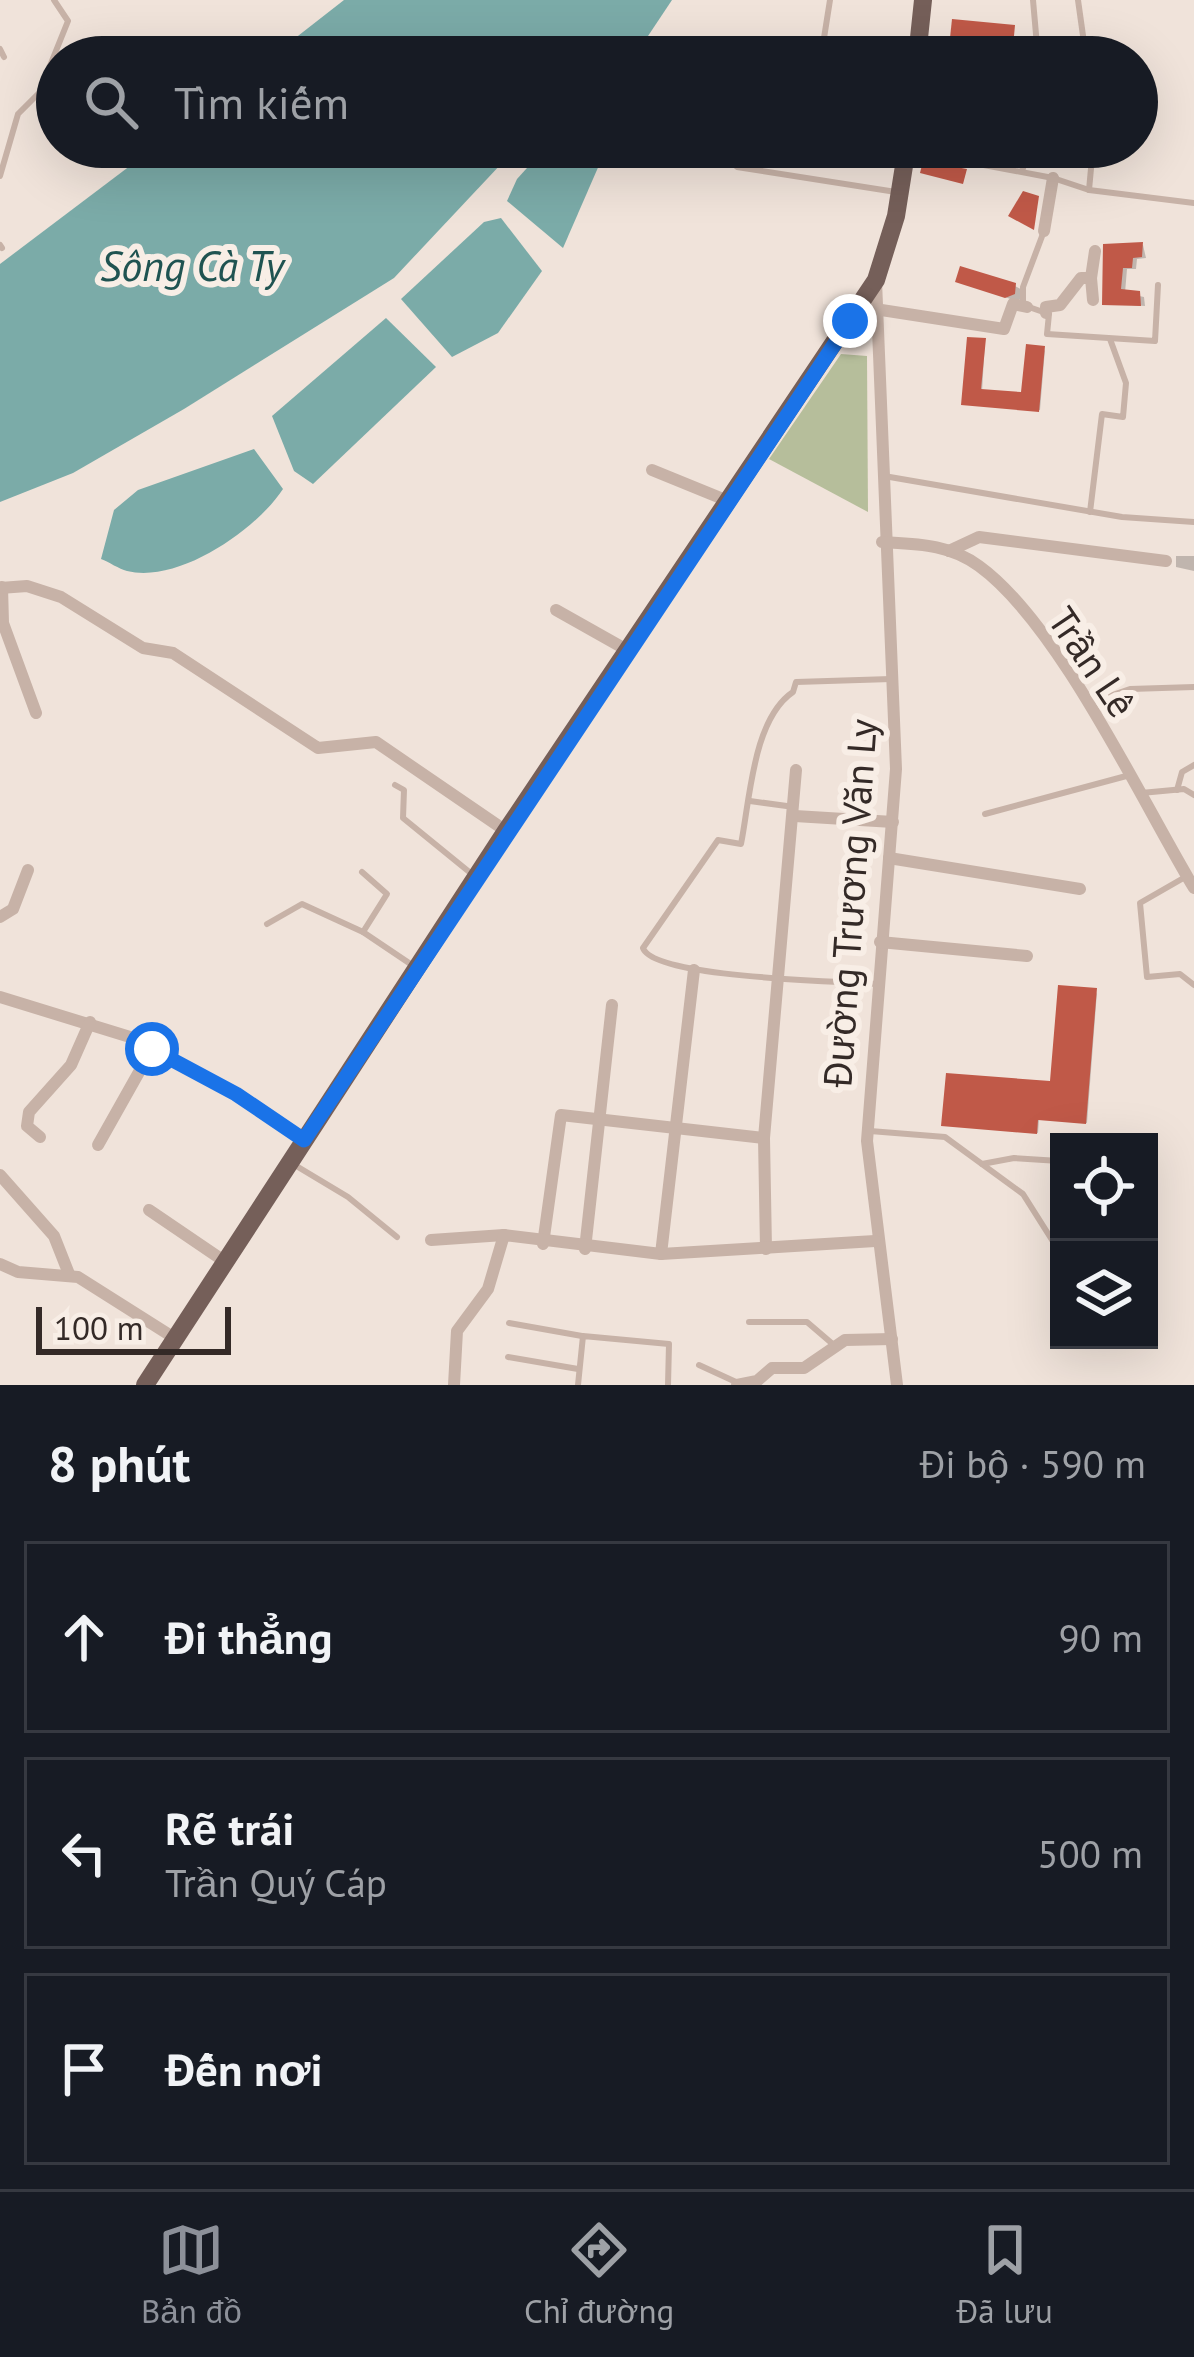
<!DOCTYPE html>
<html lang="vi">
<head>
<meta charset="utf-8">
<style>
	body { margin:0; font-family:"PT Sans",sans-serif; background:#242831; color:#f1f3f6 }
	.controls { position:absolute; right:36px; bottom:36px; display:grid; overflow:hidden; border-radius:0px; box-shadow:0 12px 48px #0002 }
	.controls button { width:108px; height:108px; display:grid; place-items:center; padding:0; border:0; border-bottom:3px solid #363941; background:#171b24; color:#f1f3f6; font:60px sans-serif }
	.scale { position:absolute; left:36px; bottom:30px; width:195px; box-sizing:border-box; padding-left:12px; border:6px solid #342a27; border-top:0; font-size:33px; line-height:42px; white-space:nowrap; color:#342a27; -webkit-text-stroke:9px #f8eee6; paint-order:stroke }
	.stop { position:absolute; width:36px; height:36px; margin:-27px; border:9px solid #1a73e8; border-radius:50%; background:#fff }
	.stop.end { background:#1a73e8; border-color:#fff; box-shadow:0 3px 12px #0008 }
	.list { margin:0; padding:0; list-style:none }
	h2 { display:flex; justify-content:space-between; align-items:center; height:156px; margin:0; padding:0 48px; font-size:51px }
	h2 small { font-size:39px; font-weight:400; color:#9ea1a6 }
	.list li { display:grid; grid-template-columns:78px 1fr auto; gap:36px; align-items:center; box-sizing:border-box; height:192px; margin:0 24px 24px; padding:0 24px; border:3px solid #363941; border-radius:0px }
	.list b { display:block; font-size:45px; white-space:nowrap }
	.list p { margin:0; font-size:39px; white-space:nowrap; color:#9ea1a6 }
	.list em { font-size:39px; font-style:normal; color:#9ea1a6 }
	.icon { flex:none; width:66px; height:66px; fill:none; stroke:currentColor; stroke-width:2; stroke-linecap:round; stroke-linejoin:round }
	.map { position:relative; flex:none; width:1194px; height:1385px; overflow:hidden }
	.search { position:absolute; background:#171b24; box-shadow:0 12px 48px #0002; left:36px; right:36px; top:36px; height:132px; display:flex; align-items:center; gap:30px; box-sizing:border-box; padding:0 42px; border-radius:66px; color:#9ea1a6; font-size:45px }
	.sheet { height:804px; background:#171b24 }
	nav { display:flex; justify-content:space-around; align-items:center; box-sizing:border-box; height:168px; border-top:3px solid #363941; background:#171b24; font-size:33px; color:#9ea1a6 }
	nav a { display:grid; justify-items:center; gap:6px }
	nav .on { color:#8c9099 }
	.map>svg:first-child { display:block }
</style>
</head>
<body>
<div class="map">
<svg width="1194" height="1385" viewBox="0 0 1194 1385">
	<rect width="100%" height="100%" fill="#f0e3da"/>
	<!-- green -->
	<path fill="#b6be9b" d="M841 354 867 356 868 512 769 459Z"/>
	<!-- water -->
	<g fill="#7baba8">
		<path d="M344 0H672L634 57H271Z"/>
		<path d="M155 147H517L394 278 184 409 73 473 0 502V264Z"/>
		<path d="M546 147H601L603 156 563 248 507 201 517 179Z"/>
		<path d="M501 218 542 271 498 333 452 357 401 299 484 222Z"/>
		<path d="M386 318 436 367 313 484 294 471 272 416Z"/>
		<path d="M254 449 283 489C257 529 179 584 127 571 119 569 109 562 101 559L114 510 138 490Z"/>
	</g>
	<!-- shadow -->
	<g fill="#0003">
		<path d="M1143 245 1146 258 1137 259 1136 269H1127L1125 293 1144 297 1145 306 1105 303 1106 247Z"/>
		<path d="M959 281 1015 286 1024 291 1023 298 1016 301Z"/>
		<path d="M985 341 982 392 1024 395 1045 349 1040 410 965 404Z"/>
		<path d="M1176 556H1194V571L1176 567Z"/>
		<path d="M1097 992 1087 1123 1039 1119 1038 1133 946 1125 1053 1085Z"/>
	</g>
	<!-- building -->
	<g fill="#c05948">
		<path d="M952 19 1015 25 1012 57H948Z"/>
		<path d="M923 161 967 169 963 184 920 173Z"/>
		<path d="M1023 191 1039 196 1034 230 1008 216Z"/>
		<path d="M1143 242 1142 257 1133 258 1132 268H1123L1121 289 1140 291 1141 306 1102 305 1103 244Z"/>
		<path d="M960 266 1016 283 1015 294 1005 298 955 282Z"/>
		<path d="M967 337 986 338 981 389 1021 392 1026 344 1045 346 1039 412 961 405Z"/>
		<path d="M1058 985 1097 988 1086 1124 1038 1120 1037 1134 941 1126 946 1073 1050 1081Z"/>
	</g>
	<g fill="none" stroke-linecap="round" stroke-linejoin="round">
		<!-- service -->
		<g stroke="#c7b2a7" stroke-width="6">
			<path d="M1033 0 1038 57"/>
			<path d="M1078 0 1086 57"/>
			<path d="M822 48 915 54"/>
			<path d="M0 49 4 57"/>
			<path d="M821 57 830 0"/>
			<path d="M743 147 737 167 896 192"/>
			<path d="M909 151 1053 178 1089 190 1194 203"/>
			<path d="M1022 171 1030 147"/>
			<path d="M0 176 18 114 39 93 68 21 54 0"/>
			<path d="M1089 190 1093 147"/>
			<path d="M1044 231 1023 287V305L1049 314 1047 334 1155 341 1158 285"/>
			<path d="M0 245 2 248"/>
			<path d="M884 476 1122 517 1194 522"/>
			<path d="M1090 512 1102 414 1123 417 1126 383 1110 339"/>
			<path d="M1089 703 1130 689 1194 687"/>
			<path d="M395 785 404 790 403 818 473 875"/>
			<path d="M1177 790 1182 772 1194 765"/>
			<path d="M1141 793 1184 789 1194 795"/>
			<path d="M750 801 794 807"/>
			<path d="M985 814 1130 775"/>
			<path d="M362 872 387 894 363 932"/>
			<path d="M1187 876 1140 903 1147 977 1180 974 1194 985"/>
			<path d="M267 924 302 904 363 932 415 967"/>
			<path d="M876 984C839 981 653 978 643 948L718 840 741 844C750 799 753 719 793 692L796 682 891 679"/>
			<path d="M870 1131 945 1137 1023 1194 1059 1251"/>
			<path d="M293 1164 348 1197 397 1237"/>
			<path d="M982 1164 1014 1158 1059 1161"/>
			<path d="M749 1322H807L835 1346"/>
			<path d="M509 1323 582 1336"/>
			<path d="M508 1357 578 1369"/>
			<path d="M699 1365 736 1382"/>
			<path d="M578 1385 583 1336 669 1344 668 1385"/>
		</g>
		<!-- minor -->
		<g stroke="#c7b2a7" stroke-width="12">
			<path d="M1044 231 1053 178"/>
			<path d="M1091 278 1093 300"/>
			<path d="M876 281 896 769 867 1141 897 1385"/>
			<path d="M875 309 1004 329 1013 304 1027 307"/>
			<path d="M1046 313V307L1060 305 1081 278H1091L1095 251"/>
			<path d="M652 470 728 501"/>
			<path d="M882 542C917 544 950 544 979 566 1059 624 1141 800 1194 888"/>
			<path d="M949 551 979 537 1166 561"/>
			<path d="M2 587 3 623 36 713"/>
			<path d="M0 588 27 586 61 597 143 648 173 653 318 748 376 742 506 831"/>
			<path d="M556 610 627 650"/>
			<path d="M795 816 893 822"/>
			<path d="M889 858 1080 889"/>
			<path d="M0 917 13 909 28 870"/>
			<path d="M880 942 1027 956"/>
			<path d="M0 997 130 1037 236 1094 304 1140"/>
			<path d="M40 1137 27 1126 29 1112 71 1065 90 1022"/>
			<path d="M98 1145 152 1049"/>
			<path d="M0 1175 54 1236 69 1274"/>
			<path d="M149 1210 224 1261"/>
			<path d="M431 1240 504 1235"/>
			<path d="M543 1244 561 1115 764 1138"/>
			<path d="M585 1249 612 1005"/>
			<path d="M766 1249 764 1138 796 770"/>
			<path d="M661 1254 694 970"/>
			<path d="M0 1264 18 1272 78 1277 176 1339"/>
			<path d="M454 1385 457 1331 488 1289 504 1235 661 1254 875 1241"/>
			<path d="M737 1385 757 1381 772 1368H804L845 1340 892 1339"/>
		</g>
		<!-- primary -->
		<g stroke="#755f59" stroke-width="18">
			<path d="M917 57 923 0"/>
			<path d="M145 1385 506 831 876 280 896 216 907 147"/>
		</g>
	</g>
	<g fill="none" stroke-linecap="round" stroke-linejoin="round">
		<!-- route -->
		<path stroke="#1a73e8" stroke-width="15" d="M152 1049 236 1094 304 1140 850 321"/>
	</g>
	<g text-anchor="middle" stroke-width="12" stroke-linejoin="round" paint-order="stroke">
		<!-- street labels -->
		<g font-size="39" fill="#342a27" stroke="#f8eee6">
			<text transform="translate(1092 662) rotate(56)" y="14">Trần Lê</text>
			<text transform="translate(850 903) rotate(-86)" y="14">Đường Trương Văn Ly</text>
		</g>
		<!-- water labels -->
		<g font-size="42" font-style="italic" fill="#1f5351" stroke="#f8eee6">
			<text x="192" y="281">Sông Cà Ty</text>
		</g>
	</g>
</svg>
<div class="controls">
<button><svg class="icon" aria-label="locate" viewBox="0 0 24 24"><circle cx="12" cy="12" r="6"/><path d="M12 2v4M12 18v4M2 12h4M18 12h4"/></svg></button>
<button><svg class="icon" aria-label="layers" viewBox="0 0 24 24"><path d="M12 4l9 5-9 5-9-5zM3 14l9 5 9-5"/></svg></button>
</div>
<div class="scale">100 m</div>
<div class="stop" style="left:152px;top:1049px"></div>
<div class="stop end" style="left:850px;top:321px"></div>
<div class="search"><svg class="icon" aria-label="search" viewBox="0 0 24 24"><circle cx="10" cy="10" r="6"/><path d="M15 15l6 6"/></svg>Tìm kiếm</div>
</div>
<section class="sheet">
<h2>8 phút<small>Đi bộ · 590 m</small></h2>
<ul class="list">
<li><svg class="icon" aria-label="ahead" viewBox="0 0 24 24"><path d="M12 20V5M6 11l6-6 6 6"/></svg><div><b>Đi thẳng</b></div><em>90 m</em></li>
<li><svg class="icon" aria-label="left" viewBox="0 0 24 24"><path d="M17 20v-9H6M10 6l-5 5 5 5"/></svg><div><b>Rẽ trái</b><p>Trần Quý Cáp</p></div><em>500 m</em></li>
<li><svg class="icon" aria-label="arrive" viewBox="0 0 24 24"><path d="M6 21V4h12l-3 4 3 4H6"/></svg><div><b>Đến nơi</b></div></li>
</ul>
</section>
<nav>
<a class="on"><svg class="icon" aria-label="map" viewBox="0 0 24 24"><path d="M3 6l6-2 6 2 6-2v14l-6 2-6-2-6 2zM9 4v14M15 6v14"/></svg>Bản đồ</a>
<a><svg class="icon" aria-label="directions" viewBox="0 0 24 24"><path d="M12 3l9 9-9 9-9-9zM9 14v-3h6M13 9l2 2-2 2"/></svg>Chỉ đường</a>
<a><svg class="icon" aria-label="saved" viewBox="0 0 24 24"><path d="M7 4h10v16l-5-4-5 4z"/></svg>Đã lưu</a>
</nav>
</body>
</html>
